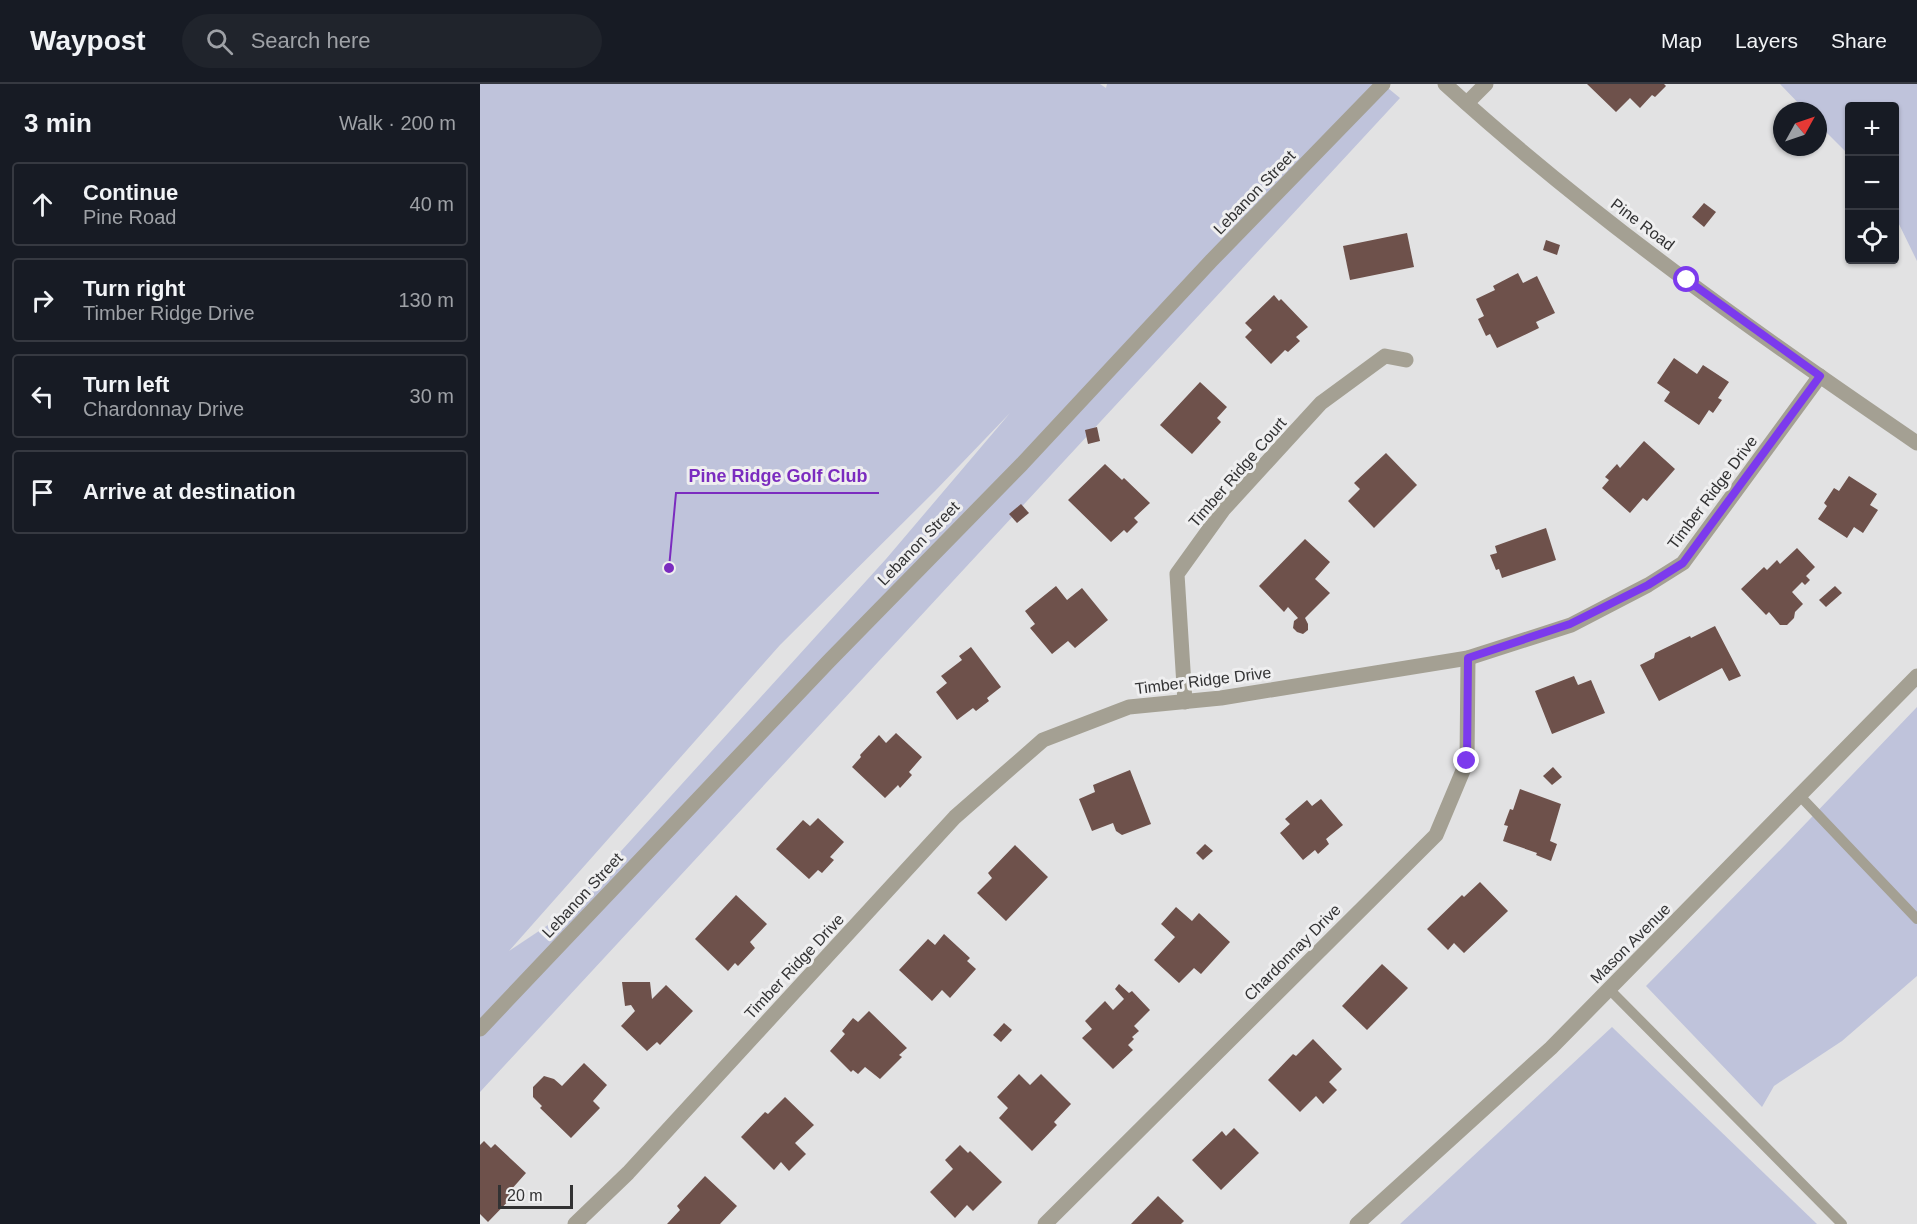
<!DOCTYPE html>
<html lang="en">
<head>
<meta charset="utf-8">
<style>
	body { margin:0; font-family:Helvetica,sans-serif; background:#20242c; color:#f1f3f6 }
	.controls { position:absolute; right:18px; top:18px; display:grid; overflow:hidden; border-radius:6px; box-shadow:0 2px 4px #0004 }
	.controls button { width:54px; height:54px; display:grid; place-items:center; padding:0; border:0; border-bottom:2px solid #363941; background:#171b24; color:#f1f3f6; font:30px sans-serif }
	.compass { position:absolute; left:1293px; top:18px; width:54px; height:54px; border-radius:50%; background:#171b24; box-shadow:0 2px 4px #0004; rotate:50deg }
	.scale { position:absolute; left:18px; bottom:15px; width:75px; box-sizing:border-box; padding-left:6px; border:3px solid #323233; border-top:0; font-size:16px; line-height:21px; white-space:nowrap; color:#323233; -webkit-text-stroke:4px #efeff0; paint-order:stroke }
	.stop { position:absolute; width:18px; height:18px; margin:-14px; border:4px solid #7c3aed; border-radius:50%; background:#fff }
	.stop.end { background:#7c3aed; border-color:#fff; box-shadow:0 2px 6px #0008 }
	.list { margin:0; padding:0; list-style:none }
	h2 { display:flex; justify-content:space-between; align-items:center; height:78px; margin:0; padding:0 24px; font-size:26px }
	h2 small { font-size:20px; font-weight:400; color:#9ea1a6 }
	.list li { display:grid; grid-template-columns:39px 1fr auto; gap:18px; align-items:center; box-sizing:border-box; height:84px; margin:0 12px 12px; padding:0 12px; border:2px solid #363941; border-radius:6px }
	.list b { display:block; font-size:22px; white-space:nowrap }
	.list p { margin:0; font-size:20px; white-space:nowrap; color:#9ea1a6 }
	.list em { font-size:20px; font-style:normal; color:#9ea1a6 }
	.icon { flex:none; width:33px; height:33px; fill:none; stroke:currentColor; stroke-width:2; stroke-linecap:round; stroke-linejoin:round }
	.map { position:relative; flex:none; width:1437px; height:1140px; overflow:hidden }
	header { display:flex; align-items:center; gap:36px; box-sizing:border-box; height:84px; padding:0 30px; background:#171b24; border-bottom:2px solid #363941 }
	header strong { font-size:28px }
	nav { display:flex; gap:33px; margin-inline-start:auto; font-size:21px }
	.search { width:420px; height:54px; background:#20242c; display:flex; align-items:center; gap:15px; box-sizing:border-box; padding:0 21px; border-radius:33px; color:#9ea1a6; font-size:22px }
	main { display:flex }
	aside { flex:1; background:#171b24 }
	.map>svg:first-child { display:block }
</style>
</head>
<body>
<header>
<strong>Waypost</strong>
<div class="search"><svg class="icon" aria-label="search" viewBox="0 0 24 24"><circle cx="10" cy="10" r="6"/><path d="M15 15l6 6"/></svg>Search here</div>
<nav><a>Map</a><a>Layers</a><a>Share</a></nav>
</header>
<main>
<aside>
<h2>3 min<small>Walk · 200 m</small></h2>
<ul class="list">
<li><svg class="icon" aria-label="ahead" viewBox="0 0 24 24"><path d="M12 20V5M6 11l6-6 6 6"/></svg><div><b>Continue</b><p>Pine Road</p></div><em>40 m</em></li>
<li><svg class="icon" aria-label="right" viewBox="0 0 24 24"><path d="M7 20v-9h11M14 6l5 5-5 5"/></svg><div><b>Turn right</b><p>Timber Ridge Drive</p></div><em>130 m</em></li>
<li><svg class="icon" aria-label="left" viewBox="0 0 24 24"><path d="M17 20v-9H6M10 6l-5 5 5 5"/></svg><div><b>Turn left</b><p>Chardonnay Drive</p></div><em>30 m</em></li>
<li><svg class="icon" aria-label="arrive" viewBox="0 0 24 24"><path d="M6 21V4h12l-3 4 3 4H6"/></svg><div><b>Arrive at destination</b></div></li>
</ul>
</aside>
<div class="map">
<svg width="1437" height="1140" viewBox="0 0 1437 1140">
	<rect width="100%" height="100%" fill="#e2e2e3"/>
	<!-- green -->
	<g fill="#bfc3db" fill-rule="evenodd">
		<path d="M0 0H620L626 4 627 0H903L920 14 0 1008ZM530 329 406 475 83 831 29 867 300 561 455 407Z"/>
		<path d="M1300 0H1437V177L1415 132 1414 22H1370L1369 71 1338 40V27H1326Z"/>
		<path d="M1437 623V892L1362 957 1294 1002 1282 1023 1166 902 1307 759Z"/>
		<path d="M1132 943 1337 1140H920Z"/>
	</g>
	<!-- building -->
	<g fill="#6e514b">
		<path d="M1107 0H1184L1186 2 1175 13 1172 11 1160 24 1150 14 1136 28Z"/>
		<path d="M1224 119 1236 128 1224 143 1212 133Z"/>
		<path d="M927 149 934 183 870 196 863 162Z"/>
		<path d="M1066 156 1080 161 1077 171 1063 166Z"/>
		<path d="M1038 189 1043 199 1057 192 1075 229 1056 238 1059 244 1017 264 1010 250 1006 252 998 235 1004 232 996 215 1015 206 1013 202Z"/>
		<path d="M794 211 799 217 801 215 828 243 816 253 820 257 808 268 805 266 791 280 765 253 772 246 765 239Z"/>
		<path d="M1194 274 1217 290 1223 281 1249 298 1238 314 1242 316 1233 329 1229 326 1219 341 1184 317 1190 308 1177 299Z"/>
		<path d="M720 298 747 323 737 334 741 338 712 370 680 341Z"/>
		<path d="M617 343 620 357 608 360 605 346Z"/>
		<path d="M1164 357 1195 385 1167 417 1163 414 1150 429 1122 404 1129 396 1125 393 1137 380 1140 384Z"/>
		<path d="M906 369 937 401 894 444 868 417 880 405 874 399Z"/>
		<path d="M625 380 642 396 644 394 670 419 654 434 658 438 647 449 644 446 631 458 588 416Z"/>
		<path d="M1369 392 1397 410 1390 421 1398 426 1383 449 1374 443 1367 454 1338 435 1347 422 1344 419 1354 404 1359 407Z"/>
		<path d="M541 420 549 429 537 439 529 430Z"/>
		<path d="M1066 444 1076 476 1022 494 1019 485 1016 486 1010 471 1017 469 1015 462Z"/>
		<path d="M825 455 850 478 835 495 850 509 825 534 828 540V546L823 550 817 548 813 544 814 537 818 534 808 523 804 528 779 502Z"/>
		<path d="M1317 464 1335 483 1326 492 1330 496 1325 501 1322 498 1312 508 1323 520 1315 528 1314 534 1307 541H1300L1289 528 1286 531 1261 505 1284 483 1287 486 1297 476 1300 480Z"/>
		<path d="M576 502 587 516 602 504 628 536 595 564 588 557 572 570 550 544 555 540 545 527Z"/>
		<path d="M1355 502 1362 509 1346 523 1339 516Z"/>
		<path d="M1235 542 1261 592 1249 597 1242 584 1179 617 1160 581 1174 574 1175 569 1210 552 1211 554Z"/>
		<path d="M491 563 521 603 507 614 509 617 496 627 493 624 477 636 456 608 467 599 461 592 482 576 479 572Z"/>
		<path d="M1094 592 1098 601 1111 596 1125 629 1072 650 1055 607Z"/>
		<path d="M416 649 442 673 429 688 432 691 420 704 418 701 405 714 372 683 381 673 380 671 399 651 406 659Z"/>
		<path d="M1073 683 1082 693 1072 701 1063 692Z"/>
		<path d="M650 686 671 740 642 751 636 747 633 739 612 747 599 715 615 708 613 701Z"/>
		<path d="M1040 705 1081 720 1070 757 1077 760 1071 777 1056 771 1057 769 1023 757 1028 742 1024 741 1030 725 1033 726Z"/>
		<path d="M841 715 863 741 846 755 849 760 838 770 835 766 823 776 800 749 810 740 805 735 827 716 832 722Z"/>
		<path d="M338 734 364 758 350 773 354 776 342 789 338 786 329 795 296 765 323 736 330 742Z"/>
		<path d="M725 760 733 767 723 776 716 769Z"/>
		<path d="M535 761 568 793 526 837 497 809 512 794 508 789Z"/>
		<path d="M1000 798 1028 827 984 869 974 859 968 866 947 845 982 811 984 813Z"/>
		<path d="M256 811 287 840 270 858 275 864 258 882 255 879 248 887 215 855Z"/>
		<path d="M696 823 712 837 719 829 750 858 721 890 714 884 699 899 674 876 695 853 681 840Z"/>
		<path d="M464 850 490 874 487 877 496 885 470 914 462 906 452 917 419 886 448 855 455 861Z"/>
		<path d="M902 880 928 904 887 946 862 922Z"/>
		<path d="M142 898H170L172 915 186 901 213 927 180 961 177 958 167 967 141 942 155 927 151 921 145 922Z"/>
		<path d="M639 900 649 909 652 907 670 926 654 942 659 947 652 953 654 955 648 961 653 966 633 985 602 954 612 945 605 937 625 917 633 926 644 915 635 905Z"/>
		<path d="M389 927 427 964 419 971 422 973 400 995 385 983 378 990 373 986 371 988 350 967 365 950 362 947 373 934 378 938Z"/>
		<path d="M524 939 532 946 521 958 513 951Z"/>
		<path d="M833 955 862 985 849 998 857 1006 843 1020 836 1012 820 1028 788 996 813 970 816 972Z"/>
		<path d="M104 979 127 1001 113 1017 120 1024 91 1054 60 1024 62 1022 53 1013V1003L64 992 74 995 82 1002Z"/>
		<path d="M539 990 550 1001 561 990 591 1020 574 1038 577 1041 552 1067 519 1034 528 1024 517 1013Z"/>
		<path d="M305 1013 334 1041 315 1059 326 1070 309 1087 301 1078 294 1086 261 1053 285 1028 288 1030Z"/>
		<path d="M754 1044 779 1069 741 1106 712 1076 742 1047 746 1052Z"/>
		<path d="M4 1057 11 1064 15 1060 46 1089 30 1107 34 1111 8 1138 0 1130V1061Z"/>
		<path d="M480 1061 488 1069 490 1067 522 1098 493 1127 487 1121 475 1134 450 1108 473 1085 465 1076Z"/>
		<path d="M225 1092 257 1122 240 1140H187L200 1126 197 1122Z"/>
		<path d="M678 1112 704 1137 701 1140H651Z"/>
	</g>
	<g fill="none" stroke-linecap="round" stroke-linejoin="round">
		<!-- lane -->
		<g stroke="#a4a093" stroke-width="10">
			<path d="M1320 712 1437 835"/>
			<path d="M1129 905 1362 1140"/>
		</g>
		<!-- street -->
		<g stroke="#a4a093" stroke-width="15">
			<path d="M965 0C1111 133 1274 248 1437 359"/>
			<path d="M987 19 1006 0"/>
			<path d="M705 618 697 490 743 426 841 319 905 272 926 276"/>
			<path d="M0 945 349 577 542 380 731 177 903 0"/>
			<path d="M95 1140 148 1089 475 733 563 656 649 623 741 614 988 574 1091 541 1168 501 1203 479 1340 292"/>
			<path d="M565 1140 956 751 987 677 988 574"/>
			<path d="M877 1140 1071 964 1437 592"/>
		</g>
	</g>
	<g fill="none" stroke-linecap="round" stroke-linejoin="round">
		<!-- route -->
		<path stroke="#7c3aed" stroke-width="8" d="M987 677 988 574 1090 540 1168 501 1203 479 1340 292 1207 196"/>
	</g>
	<g text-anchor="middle" stroke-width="6" stroke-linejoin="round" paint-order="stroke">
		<!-- street labels -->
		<g font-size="16" fill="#323233" stroke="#efeff0">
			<text transform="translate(774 108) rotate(-46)" y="6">Lebanon Street</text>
			<text transform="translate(1163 140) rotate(37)" y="6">Pine Road</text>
			<text transform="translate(757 388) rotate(-49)" y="6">Timber Ridge Court</text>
			<text transform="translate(1232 408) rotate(-53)" y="6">Timber Ridge Drive</text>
			<text transform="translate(438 459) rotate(-46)" y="6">Lebanon Street</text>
			<text transform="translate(723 596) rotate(-7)" y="6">Timber Ridge Drive</text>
			<text transform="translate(102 811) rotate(-47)" y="6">Lebanon Street</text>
			<text transform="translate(1150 859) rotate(-45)" y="6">Mason Avenue</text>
			<text transform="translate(812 868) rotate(-45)" y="6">Chardonnay Drive</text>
			<text transform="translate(314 882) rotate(-47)" y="6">Timber Ridge Drive</text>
		</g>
	</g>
	<!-- callouts -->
	<path fill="none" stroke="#7b2cbf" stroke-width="2" d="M189 484L196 409H399"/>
	<circle fill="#7b2cbf" stroke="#efeff0" stroke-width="2" cx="189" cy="484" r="6"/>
	<g font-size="18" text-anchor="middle" font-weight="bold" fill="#7b2cbf" stroke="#efeff0" stroke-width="6" stroke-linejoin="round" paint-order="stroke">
		<text x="298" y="398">Pine Ridge Golf Club</text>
	</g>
</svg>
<div class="controls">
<button>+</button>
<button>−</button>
<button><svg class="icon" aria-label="locate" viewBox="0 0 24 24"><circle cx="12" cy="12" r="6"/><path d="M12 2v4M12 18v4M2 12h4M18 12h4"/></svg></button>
</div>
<svg class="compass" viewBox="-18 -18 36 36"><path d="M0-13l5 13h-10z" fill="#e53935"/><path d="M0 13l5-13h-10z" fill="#9ea1a6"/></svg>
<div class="scale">20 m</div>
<div class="stop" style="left:1207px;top:196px"></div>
<div class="stop end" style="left:987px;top:677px"></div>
</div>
</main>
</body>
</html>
